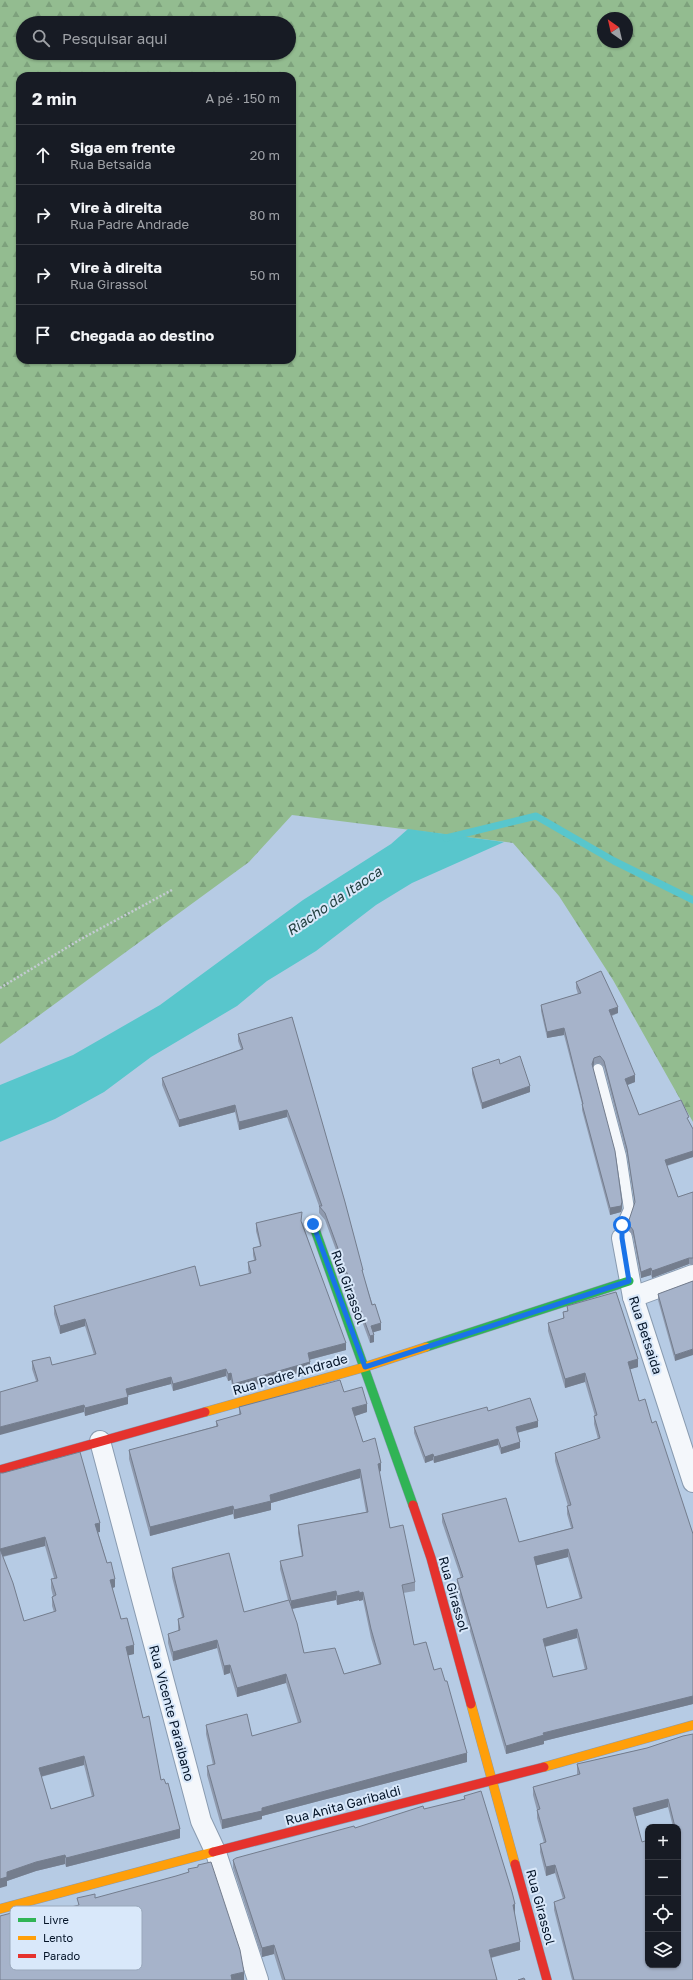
<!DOCTYPE html>
<html lang="pt">
<head>
<meta charset="utf-8">
<style>
	body { margin:0; font-family:"Golos Text",sans-serif; background:#20242c; color:#f1f3f6 }
	.controls { position:absolute; right:12px; bottom:12px; display:grid; overflow:hidden; border-radius:8px; box-shadow:0 1px 3px #0004 }
	.controls button { width:36px; height:36px; display:grid; place-items:center; padding:0; border:0; border-bottom:1px solid #363941; background:#171b24; color:#f1f3f6; font:20px sans-serif }
	.compass { position:absolute; left:597px; top:12px; width:36px; height:36px; border-radius:50%; background:#171b24; box-shadow:0 1px 3px #0004; rotate:326deg }
	.stop { position:absolute; width:12px; height:12px; margin:-9px; border:3px solid #1a73e8; border-radius:50%; background:#fff }
	.stop.end { background:#1a73e8; border-color:#fff; box-shadow:0 1px 4px #0008 }
	.list { margin:0; padding:0; list-style:none }
	h2 { display:flex; justify-content:space-between; align-items:center; height:52px; margin:0; padding:0 16px; font-size:17px }
	h2 small { font-size:13px; font-weight:400; color:#9ea1a6 }
	.list li { display:grid; grid-template-columns:26px 1fr auto; gap:12px; align-items:center; box-sizing:border-box; height:60px; padding:0 16px; border-top:1px solid #363941 }
	.list b { display:block; font-size:15px; white-space:nowrap }
	.list p { margin:0; font-size:13px; white-space:nowrap; color:#9ea1a6 }
	.list em { font-size:13px; font-style:normal; color:#9ea1a6 }
	.icon { flex:none; width:22px; height:22px; fill:none; stroke:currentColor; stroke-width:2; stroke-linecap:round; stroke-linejoin:round }
	.map { position:relative; flex:none; width:693px; height:1980px; overflow:hidden }
	.search { position:absolute; background:#171b24; box-shadow:0 1px 3px #0004; left:16px; top:16px; width:280px; height:44px; display:flex; align-items:center; gap:10px; box-sizing:border-box; padding:0 14px; border-radius:22px; color:#9ea1a6; font-size:15px }
	.panel { position:absolute; background:#171b24; box-shadow:0 1px 3px #0004; left:16px; top:72px; width:280px; height:292px; border-radius:12px }
	.map>svg:first-child { display:block }
</style>
</head>
<body>
<div class="map">
<svg width="693" height="1980" viewBox="0 0 693 1980">
	<defs>
		<pattern id="forest-firs" width="22" height="20" patternUnits="userSpaceOnUse"><rect width="22" height="20" fill="#93bc90"/><path d="M5 1l3.5 6h-7zM16 11l3.5 6h-7z" fill="#7da17c"/></pattern>
	</defs>
	<rect width="100%" height="100%" fill="#b6cbe4"/>
	<!-- forest -->
	<path fill="url(#forest-firs)" fill-rule="evenodd" d="M0 0H693V1122L613 980 559 896 513 843 292 815 249 862 0 1044ZM603 18H627V42H603ZM23 23H289V53H23ZM20 76H292V360H20Z"/>
	<!-- water -->
	<path fill="#58c6cc" d="M408 829 504 842 412 883 376 905 316 951 267 981 237 1006 151 1057 104 1092 55 1119 0 1142V1085L73 1055 160 1005 303 900 391 844Z"/>
	<g fill="none" stroke-linecap="round" stroke-linejoin="round">
		<!-- stream -->
		<path stroke="#58c6cc" stroke-width="7" d="M446 838 536 816 614 861 693 900"/>
		<defs>
			<path id="lane" d="M598 1069 621 1156 629 1209 622 1225V1238"/>
			<g id="street">
				<path d="M622 1238 633 1297 693 1482"/>
				<path d="M633 1297 693 1275"/>
				<path d="M100 1441 201 1821 216 1853 258 1980"/>
			</g>
			<g id="fast">
				<path d="M313 1224 413 1505"/>
				<path d="M426 1347 629 1281"/>
			</g>
			<g id="slow">
				<path d="M205 1412 365 1367 426 1347"/>
				<path d="M471 1704 515 1864"/>
				<path d="M544 1767 693 1725"/>
				<path d="M0 1909 213 1852"/>
			</g>
			<g id="jam">
				<path d="M0 1470 205 1412"/>
				<path d="M413 1505 431 1558 471 1704"/>
				<path d="M213 1852 544 1767"/>
				<path d="M515 1864 547 1980"/>
			</g>
		</defs>
		<!-- lane casing -->
		<use href="#lane" stroke="#899bb0" stroke-width="12"/>
		<!-- street casing -->
		<use href="#street" stroke="#899bb0" stroke-width="22"/>
		<!-- fast casing -->
		<use href="#fast" stroke="#899bb0" stroke-width="10"/>
		<!-- slow casing -->
		<use href="#slow" stroke="#899bb0" stroke-width="10"/>
		<!-- jam casing -->
		<use href="#jam" stroke="#899bb0" stroke-width="10"/>
		<!-- path -->
		<path stroke="#c3cad2" stroke-width="2.5" stroke-dasharray="2 2" stroke-linecap="butt" d="M0 988 81 939 172 890"/>
		<!-- lane -->
		<use href="#lane" stroke="#f4f7fb" stroke-width="10"/>
		<!-- street -->
		<use href="#street" stroke="#f4f7fb" stroke-width="20"/>
		<!-- fast -->
		<use href="#fast" stroke="#30b455" stroke-width="9"/>
		<!-- slow -->
		<use href="#slow" stroke="#ff9f0a" stroke-width="9"/>
		<!-- jam -->
		<use href="#jam" stroke="#e5322d" stroke-width="9"/>
	</g>
	<!-- wall -->
	<g fill="#8f9aae" fill-rule="evenodd">
		<path d="M576 982 618 1013 612 1016 635 1082 627 1085 639 1115 689 1122 693 1129V1157L667 1166 678 1197 693 1192V1265L689 1264 652 1278 651 1275 641 1278 633 1236 628 1229V1223L635 1204 627 1155 604 1067 600 1063 594 1064 593 1068 622 1208 621 1212 610 1215 582 1110V1104L564 1035 547 1038 541 1011V1005L578 994 576 988Z"/>
		<path d="M292 1017 363 1275 381 1330 373 1332 374 1342 370 1343 325 1220 319 1213V1206L287 1117 239 1130 235 1112 179 1127 162 1085V1078L241 1049 238 1041V1034Z"/>
		<path d="M472 1068 530 1092 482 1109 472 1074Z"/>
		<path d="M302 1222 346 1350 309 1360 310 1370 233 1391 231 1380 228 1381 226 1376 173 1391 171 1384 128 1395V1404L85 1416 84 1412 36 1381 32 1369V1361L52 1365 94 1355 85 1326 60 1334 54 1314V1306L200 1286 249 1274 248 1269V1262L254 1260 253 1255V1248L260 1246 256 1231V1223Z"/>
		<path d="M693 1281 675 1361 658 1300V1294Z"/>
		<path d="M567 1306 638 1367 630 1369 639 1401 652 1423 693 1534V1704L544 1741V1744L506 1754 457 1587V1579L461 1578 442 1522V1514L519 1542 571 1528 567 1514V1506H568L555 1461V1453L598 1439 594 1424V1416H595L585 1382 565 1388 548 1331V1323L563 1319V1312L567 1311ZM568 1557 580 1599 547 1608 536 1565ZM577 1638 585 1670 553 1677 545 1647Z"/>
		<path d="M344 1392 367 1412 355 1416 363 1442 381 1471 379 1472 390 1528 415 1582V1591L403 1593 414 1645 434 1670 467 1762 262 1816V1819L222 1829 207 1775V1766L213 1765 206 1734V1725L252 1736 298 1723 286 1683 237 1697 230 1673 224 1675 217 1648 173 1661 168 1643V1634L178 1631V1619L182 1617 172 1577V1568L244 1612 288 1600 280 1569V1561L302 1557 298 1533V1525L366 1512 360 1478 271 1503V1510L234 1519 233 1514 150 1536 129 1459V1450L216 1426V1421L239 1415V1407ZM336 1600 337 1605 359 1600V1601L363 1600 371 1638 379 1664 344 1674 304 1653 292 1609Z"/>
		<path d="M488 1411 538 1427 517 1433 520 1448 501 1454 498 1445 434 1463 433 1460 425 1463 414 1433V1427Z"/>
		<path d="M0 1473 100 1532H98L107 1563 115 1587 112 1588 121 1619 134 1654 128 1655 143 1718 161 1780 180 1838 66 1867 65 1864 36 1871 7 1881V1886ZM45 1546 54 1578 51 1579V1588L53 1596 52 1597V1606L54 1612 24 1621 3 1557ZM84 1765 92 1797 51 1809 41 1777Z"/>
		<path d="M683 1736 693 1980H572L554 1910V1902L563 1899 555 1873 546 1876 540 1852V1844L544 1843 537 1818V1810L533 1795V1787L577 1775V1764L647 1748ZM668 1807 673 1827H678L648 1965 635 1816Z"/>
		<path d="M464 1796 515 1913H514L520 1950 491 1958 497 1980H282L274 1954 262 1957 233 1868V1860L464 1799Z"/>
	</g>
	<!-- shaded-wall -->
	<g fill="#747d8d">
		<path d="M618 1007V1013L609 1016V1010Z"/>
		<path d="M564 1028V1035L547 1038V1032Z"/>
		<path d="M594 1058V1064L592 1071V1064Z"/>
		<path d="M635 1075V1082L625 1086V1079Z"/>
		<path d="M530 1086V1092L482 1109V1103Z"/>
		<path d="M235 1105V1112L179 1127V1120Z"/>
		<path d="M287 1110V1117L239 1130V1122Z"/>
		<path d="M693 1151V1157L665 1166V1160Z"/>
		<path d="M622 1202V1208L621 1212 610 1215V1208Z"/>
		<path d="M689 1258V1264L652 1278V1271Z"/>
		<path d="M651 1268V1275L641 1278V1272Z"/>
		<path d="M85 1319V1326L60 1334V1326Z"/>
		<path d="M381 1323V1330L371 1333V1326Z"/>
		<path d="M374 1335V1342L370 1343V1336Z"/>
		<path d="M346 1343V1350L308 1360V1353Z"/>
		<path d="M693 1349V1355L675 1361V1355Z"/>
		<path d="M638 1359V1367L628 1370V1362Z"/>
		<path d="M310 1362V1370L233 1391V1384Z"/>
		<path d="M226 1369V1376L173 1391V1384Z"/>
		<path d="M231 1373V1380L228 1381V1374Z"/>
		<path d="M585 1373V1382L565 1388V1379Z"/>
		<path d="M171 1377V1384L126 1396V1389Z"/>
		<path d="M128 1397V1404L85 1416V1408Z"/>
		<path d="M367 1404V1412L352 1417V1408Z"/>
		<path d="M84 1405V1412L0 1435V1427Z"/>
		<path d="M538 1421V1427L516 1433V1427Z"/>
		<path d="M498 1439V1445L434 1463V1457Z"/>
		<path d="M520 1442V1448L501 1454V1448Z"/>
		<path d="M433 1454V1460L425 1463V1457Z"/>
		<path d="M381 1463V1471L378 1472V1464Z"/>
		<path d="M360 1469V1478L271 1503V1510L234 1519V1510L270 1495Z"/>
		<path d="M233 1506V1514L150 1536V1527Z"/>
		<path d="M100 1523V1532L95 1533V1524Z"/>
		<path d="M45 1537V1546L0 1557V1549Z"/>
		<path d="M568 1549V1557L534 1566V1557Z"/>
		<path d="M115 1579V1587L110 1589V1580Z"/>
		<path d="M336 1591V1600L291 1609V1601Z"/>
		<path d="M359 1591V1600L337 1605V1596Z"/>
		<path d="M363 1592V1600L359 1601V1593Z"/>
		<path d="M577 1629V1638L543 1647V1639Z"/>
		<path d="M217 1640V1648L173 1661V1652Z"/>
		<path d="M134 1645V1654L126 1656V1647Z"/>
		<path d="M230 1665V1673L224 1675V1666Z"/>
		<path d="M286 1674V1683L237 1697V1688Z"/>
		<path d="M693 1696V1704L544 1741V1744L506 1754V1746L543 1733Z"/>
		<path d="M467 1753V1762L262 1816V1819L222 1829V1820L262 1808Z"/>
		<path d="M84 1756V1765L39 1777V1768Z"/>
		<path d="M668 1799V1807L633 1817V1808Z"/>
		<path d="M180 1829V1838L66 1867V1858Z"/>
		<path d="M65 1855V1864L36 1871 7 1881V1886L0 1888V1879L7 1872 36 1862Z"/>
		<path d="M555 1865V1873L546 1876V1867Z"/>
		<path d="M515 1904V1913L513 1914V1905Z"/>
		<path d="M520 1942V1950L489 1958V1950Z"/>
		<path d="M274 1945V1954L262 1957V1948Z"/>
		<path d="M244 1972V1980H231V1975Z"/>
	</g>
	<!-- building -->
	<g fill="#a6b3ca" stroke="#747d8d" fill-rule="evenodd">
		<path d="M601 971 618 1007 609 1010 635 1075 625 1079 639 1115 681 1100 689 1117 687 1118 693 1129V1151L665 1160 678 1197 693 1192V1258H689L652 1271 651 1268 641 1272 633 1230 628 1223 635 1202 627 1149 604 1061 600 1056 594 1058 592 1064 615 1151 622 1202 621 1206 610 1208 582 1104H583L564 1028 547 1032 541 1005 581 993 576 982Z"/>
		<path d="M292 1017 345 1202 363 1270H362L372 1305 375 1304 381 1323 371 1326 374 1335 370 1336 325 1213 319 1206H322L287 1110 239 1122 235 1105 179 1120 162 1078 243 1049 238 1034Z"/>
		<path d="M520 1056 530 1086 482 1103 472 1068 499 1059 500 1064Z"/>
		<path d="M302 1212 301 1221 346 1343 308 1353 310 1362 233 1384 231 1373 228 1374 226 1369 173 1384 171 1377 126 1389 128 1397 85 1408 84 1405 0 1427V1392L38 1381 32 1361 50 1357 52 1365 96 1354 85 1319 60 1326 54 1306 195 1266 200 1286 251 1273 248 1262 256 1260 253 1248 261 1246 256 1223Z"/>
		<path d="M693 1281V1349L675 1355 658 1294Z"/>
		<path d="M616 1292 638 1359 628 1362 639 1401 645 1399 652 1423 656 1421 693 1534V1696L543 1733 544 1735 506 1746 457 1579 463 1577 442 1514 506 1498 519 1542 573 1528 567 1506 571 1505 555 1453 600 1438 594 1416 597 1415 585 1373 565 1379 548 1323 564 1318 563 1312 568 1311 567 1306ZM568 1549 582 1598 547 1608 534 1557ZM577 1629 587 1669 553 1677 543 1639Z"/>
		<path d="M340 1380 344 1392 362 1387 367 1404 352 1408 363 1442 375 1438 381 1463 378 1464 390 1528 403 1525 415 1582 402 1585 414 1645 426 1642 434 1670 441 1668 445 1681H447L467 1753 262 1808V1811L222 1820 207 1766 215 1764 206 1725 247 1714 252 1736 301 1722 286 1674 237 1688 230 1665 224 1666 217 1640 173 1652 168 1634 180 1630 178 1619 184 1617 172 1568 229 1553 244 1612 289 1600 297 1623 304 1653 335 1648 344 1674 381 1664 371 1629 363 1592 359 1593V1591L337 1596 336 1591 291 1601 280 1561 303 1556 298 1525 368 1512 360 1469 270 1495 271 1501 234 1510 233 1506 150 1527 129 1450 218 1426 216 1421 241 1414 239 1407Z"/>
		<path d="M530 1398 538 1421 516 1427 520 1442 501 1448 498 1439 434 1457 433 1454 425 1457 414 1427 487 1407 488 1411Z"/>
		<path d="M80 1452 100 1523 95 1524 107 1563 111 1562 115 1579 110 1580 121 1619 127 1618 134 1645 126 1647 143 1718 149 1716 161 1780 164 1779 166 1784 168 1783 180 1829 66 1858 65 1855 36 1862 7 1872V1877L0 1879V1549L13 1583 24 1621 56 1611 52 1597 56 1595 51 1579 57 1578 45 1537 0 1549V1473H3ZM84 1756 94 1796 51 1809 39 1768Z"/>
		<path d="M693 1734V1980H574L554 1902 565 1898 555 1865 546 1867 540 1844 546 1842 537 1810 540 1809 533 1787 580 1774 577 1764 647 1748 683 1736ZM668 1799 675 1827H678V1965H648V1840L642 1842 633 1808Z"/>
		<path d="M481 1791 512 1892 515 1904 513 1905 520 1942 489 1950 497 1980H285L274 1945 262 1948 233 1860 236 1858 354 1826 355 1828 423 1806 424 1809 465 1799 464 1796Z"/>
		<path d="M211 1862 240 1950 244 1972 231 1975 232 1980H0V1916L34 1907 36 1916 79 1905 77 1898 95 1894V1898L176 1876 189 1872 188 1869 198 1867V1865Z"/>
		<path d="M524 1978 525 1980H518Z"/>
	</g>
	<g fill="none" stroke-linecap="round" stroke-linejoin="round">
		<!-- route -->
		<path stroke="#1a73e8" stroke-width="5" d="M313 1224 365 1367 629 1281 622 1238V1225"/>
	</g>
	<g text-anchor="middle" stroke-width="4" stroke-linejoin="round" paint-order="stroke">
		<!-- street labels -->
		<g font-size="13" fill="#031327" stroke="#d9e8fa">
			<text transform="translate(349 1287) rotate(70)" y="5">Rua Girassol</text>
			<text transform="translate(646 1335) rotate(72)" y="5">Rua Betsaida</text>
			<text transform="translate(290 1374) rotate(-16)" y="5">Rua Padre Andrade</text>
			<text transform="translate(454 1594) rotate(74)" y="5">Rua Girassol</text>
			<text transform="translate(172 1713) rotate(75)" y="5">Rua Vicente Paraibano</text>
			<text transform="translate(343 1805) rotate(-15)" y="5">Rua Anita Garibaldi</text>
			<text transform="translate(541 1907) rotate(75)" y="5">Rua Girassol</text>
		</g>
		<!-- water labels -->
		<g font-size="14" font-style="italic" fill="#234040" stroke="#d9e8fa">
			<text transform="translate(334 901) rotate(-34)" y="5">Riacho da Itaoca</text>
		</g>
	</g>
	<!-- legend -->
	<rect x="10" y="1906" width="132" height="64" rx="6" fill="#d9e8fa" stroke="#99a8bb" stroke-width="1"/>
	<rect x="18" y="1918" width="18" height="4" fill="#30b455"/>
	<rect x="18" y="1936" width="18" height="4" fill="#ff9f0a"/>
	<rect x="18" y="1954" width="18" height="4" fill="#e5322d"/>
	<g font-size="11" fill="#031327">
		<text x="43" y="1924">Livre</text>
		<text x="43" y="1942">Lento</text>
		<text x="43" y="1960">Parado</text>
	</g>
</svg>
<div class="controls">
<button>+</button>
<button>−</button>
<button><svg class="icon" aria-label="locate" viewBox="0 0 24 24"><circle cx="12" cy="12" r="6"/><path d="M12 2v4M12 18v4M2 12h4M18 12h4"/></svg></button>
<button><svg class="icon" aria-label="layers" viewBox="0 0 24 24"><path d="M12 4l9 5-9 5-9-5zM3 14l9 5 9-5"/></svg></button>
</div>
<svg class="compass" viewBox="-18 -18 36 36"><path d="M0-13l5 13h-10z" fill="#e53935"/><path d="M0 13l5-13h-10z" fill="#9ea1a6"/></svg>
<div class="stop" style="left:622px;top:1225px"></div>
<div class="stop end" style="left:313px;top:1224px"></div>
<div class="search"><svg class="icon" aria-label="search" viewBox="0 0 24 24"><circle cx="10" cy="10" r="6"/><path d="M15 15l6 6"/></svg>Pesquisar aqui</div>
<section class="panel">
<h2>2 min<small>A pé · 150 m</small></h2>
<ul class="list">
<li><svg class="icon" aria-label="ahead" viewBox="0 0 24 24"><path d="M12 20V5M6 11l6-6 6 6"/></svg><div><b>Siga em frente</b><p>Rua Betsaida</p></div><em>20 m</em></li>
<li><svg class="icon" aria-label="right" viewBox="0 0 24 24"><path d="M7 20v-9h11M14 6l5 5-5 5"/></svg><div><b>Vire à direita</b><p>Rua Padre Andrade</p></div><em>80 m</em></li>
<li><svg class="icon" aria-label="right" viewBox="0 0 24 24"><path d="M7 20v-9h11M14 6l5 5-5 5"/></svg><div><b>Vire à direita</b><p>Rua Girassol</p></div><em>50 m</em></li>
<li><svg class="icon" aria-label="arrive" viewBox="0 0 24 24"><path d="M6 21V4h12l-3 4 3 4H6"/></svg><div><b>Chegada ao destino</b></div></li>
</ul>
</section>
</div>
</body>
</html>
